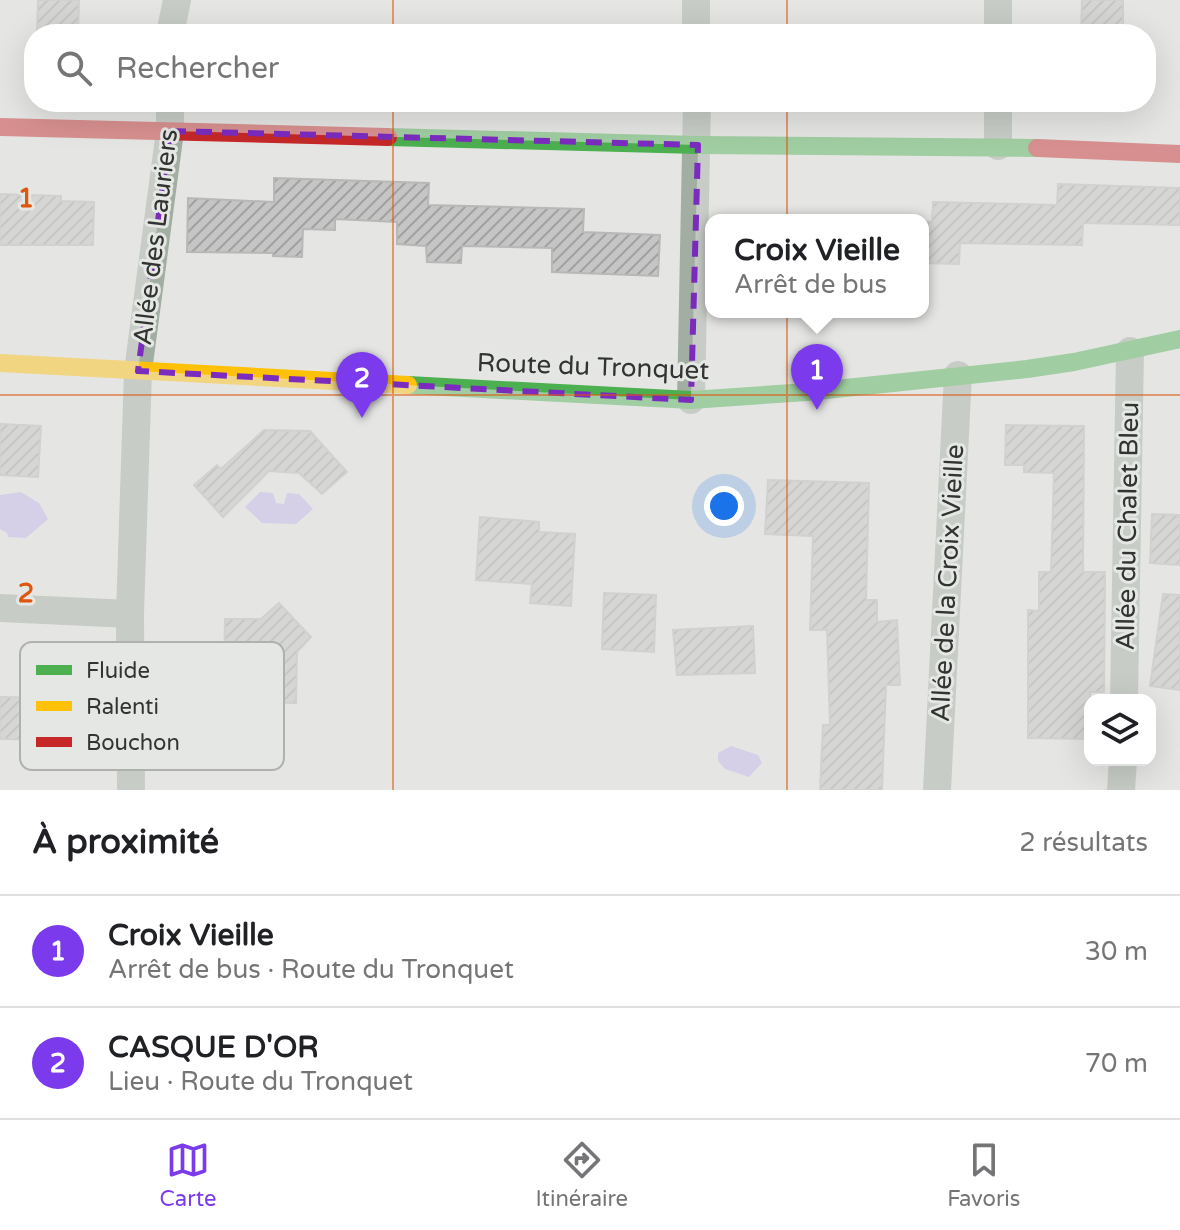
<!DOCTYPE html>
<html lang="fr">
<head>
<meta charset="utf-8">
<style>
	body { margin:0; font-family:"Varela Round",sans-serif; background:#f6f6f6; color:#202124 }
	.controls { position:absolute; right:24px; bottom:24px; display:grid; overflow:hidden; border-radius:16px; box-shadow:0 8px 32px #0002 }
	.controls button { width:72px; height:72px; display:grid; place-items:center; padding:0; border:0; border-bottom:2px solid #e0e0e0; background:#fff; color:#202124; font:40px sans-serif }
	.you { position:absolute; left:724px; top:506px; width:28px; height:28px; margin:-20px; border:6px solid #fff; border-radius:50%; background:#1a73e8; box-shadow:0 0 0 12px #1a73e833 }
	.badge { display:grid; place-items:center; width:52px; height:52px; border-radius:50%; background:#7c3aed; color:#fff; font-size:26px; font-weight:700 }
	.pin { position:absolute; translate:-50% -66px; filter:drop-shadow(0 2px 4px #0008) }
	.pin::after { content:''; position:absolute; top:42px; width:28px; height:24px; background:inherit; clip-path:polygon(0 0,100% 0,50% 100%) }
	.popup { position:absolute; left:705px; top:214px; width:224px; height:104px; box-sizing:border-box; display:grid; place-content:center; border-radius:16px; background:#fff; filter:drop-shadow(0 2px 6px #0005); font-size:26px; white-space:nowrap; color:#757577 }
	.popup b { font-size:30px; color:#202124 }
	.popup::after { content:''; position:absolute; left:50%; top:100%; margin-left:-16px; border:16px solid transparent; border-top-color:#fff }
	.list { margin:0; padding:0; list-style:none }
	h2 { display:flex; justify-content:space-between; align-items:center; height:104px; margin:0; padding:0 32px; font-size:34px }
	h2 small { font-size:26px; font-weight:400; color:#757577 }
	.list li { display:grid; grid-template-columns:52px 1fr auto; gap:24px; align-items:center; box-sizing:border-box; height:112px; padding:0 32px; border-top:2px solid #e0e0e0 }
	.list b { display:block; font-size:30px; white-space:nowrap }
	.list p { margin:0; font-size:26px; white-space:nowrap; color:#757577 }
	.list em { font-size:26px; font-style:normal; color:#757577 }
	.icon { flex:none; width:44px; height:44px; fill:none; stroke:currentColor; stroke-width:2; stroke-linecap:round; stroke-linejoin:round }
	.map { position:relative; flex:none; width:1180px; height:790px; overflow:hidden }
	.search { position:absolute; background:#fff; box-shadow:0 8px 32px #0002; left:24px; right:24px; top:24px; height:88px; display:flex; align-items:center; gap:20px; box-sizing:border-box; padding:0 28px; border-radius:32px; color:#757577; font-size:30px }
	.sheet { height:328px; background:#fff }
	nav { display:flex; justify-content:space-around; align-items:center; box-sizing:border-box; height:112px; border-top:2px solid #e0e0e0; background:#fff; font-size:22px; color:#757577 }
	nav a { display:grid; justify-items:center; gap:4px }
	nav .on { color:#7c3aed }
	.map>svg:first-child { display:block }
</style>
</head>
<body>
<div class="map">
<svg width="1180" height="790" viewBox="0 0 1180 790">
	<defs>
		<pattern id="building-hatch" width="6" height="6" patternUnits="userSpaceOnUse" patternTransform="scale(2)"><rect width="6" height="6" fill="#c4c5c4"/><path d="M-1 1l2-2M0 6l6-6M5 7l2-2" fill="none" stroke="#a0a1a0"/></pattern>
	</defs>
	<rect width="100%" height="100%" fill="#e5e6e4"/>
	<!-- water -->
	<g fill="#c1b4ee">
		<path d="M21 492 39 503 48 519 26 538 8 537 7 533 0 529V495Z"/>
		<path d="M260 492 273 493 276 503 284 504 287 493 299 494 313 509 296 524 262 523 245 507Z"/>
		<path d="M731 746 758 755 762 763 749 777 725 769 718 761V753Z"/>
	</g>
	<!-- building -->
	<g fill="url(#building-hatch)" stroke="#b8b9b7" stroke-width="2">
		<path d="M38 0H79L78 34H37Z"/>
		<path d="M1082 0H1123V34H1081Z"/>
		<path d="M274 178 429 183 428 205 584 209 583 232 660 235 658 276 552 272V248L462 246 461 263 427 262 426 246 397 244V222L335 219V230L303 229 302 257 273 256V253L187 252 188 198 274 202Z"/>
		<path d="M1058 184 1180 188V225L1083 223 1082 245 960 243 959 264 923 263V221L932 222 933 202 1057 205Z"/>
		<path d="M0 194 61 196V201L94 202 93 245H0Z"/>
		<path d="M0 424 41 426 38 477 0 475Z"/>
		<path d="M1006 425 1084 426 1083 572H1105L1104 692H1090V739L1028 738V610L1039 611V572H1051L1054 473 1024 472V465H1005Z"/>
		<path d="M264 430 310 431 347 472 322 494 299 473 269 471 223 517 194 485 217 465 221 469Z"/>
		<path d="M768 480 869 483 866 600H877V622L897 620 900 685H886L882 790H820L823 725H830L827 630H810L813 536 765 534Z"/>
		<path d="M1152 514 1180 515V565L1150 563Z"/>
		<path d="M480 517 539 522V532L575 534 571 606 530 603 532 584 476 580Z"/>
		<path d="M604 593 656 595 654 652 602 649Z"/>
		<path d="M1163 594 1180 595V690L1150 686Z"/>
		<path d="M279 603 311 637 297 652 296 703 248 702 249 667 224 666 225 619H261Z"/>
		<path d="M753 626 755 673 677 675 673 630Z"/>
		<path d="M0 697 61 698V740L0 739Z"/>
	</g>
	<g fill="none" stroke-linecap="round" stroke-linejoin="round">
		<!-- street -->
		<g stroke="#a3aea2" stroke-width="28">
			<path d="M696 0V34"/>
			<path d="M170 34 177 0"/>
			<path d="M998 34V0"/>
			<path d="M998 146V102"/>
			<path d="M691 400 697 102"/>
			<path d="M0 608 130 614"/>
			<path d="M1124 700 1130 351"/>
			<path d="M131 790 130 614 138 371 170 131V102"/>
			<path d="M937 790 958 375"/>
			<path d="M1121 790 1123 760"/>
		</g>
		<!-- fast -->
		<g stroke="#4caf50" stroke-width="18">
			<path d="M388 137 698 145 1037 148"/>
			<path d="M408 385 691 400 807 392 1027 369 1074 362 1180 339"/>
		</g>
		<!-- slow -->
		<path stroke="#ffc107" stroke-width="18" d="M0 363 408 385"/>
		<!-- jam -->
		<g stroke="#c62828" stroke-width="18">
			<path d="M0 127 388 137"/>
			<path d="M1037 148 1180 154"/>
		</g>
	</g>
	<!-- marked area -->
	<path d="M0 0H1180V790H0ZM170 131 698 145 691 400 138 371Z" fill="#e5e6e4" fill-opacity=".55" fill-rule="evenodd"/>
	<path fill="none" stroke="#7b2cbf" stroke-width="6" stroke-dasharray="16 10" stroke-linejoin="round" d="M170 131 698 145 691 400 138 371Z"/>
	<!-- grid -->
	<path fill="none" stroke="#df570e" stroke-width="2" stroke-opacity="0.55" d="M393 0V34M787 0V34M393 102V790M787 102V790M0 395H1180"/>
	<g text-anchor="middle" stroke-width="6" stroke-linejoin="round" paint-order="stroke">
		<!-- street labels -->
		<g font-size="26" fill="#323432" stroke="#e4e7e3">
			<text transform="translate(155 237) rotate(-83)" y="9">Allée des Lauriers</text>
			<text transform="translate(593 366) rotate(2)" y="9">Route du Tronquet</text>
			<text transform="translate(1127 526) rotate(-89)" y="9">Allée du Chalet Bleu</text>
			<text transform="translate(947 583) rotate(-87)" y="9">Allée de la Croix Vieille</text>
		</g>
	</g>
	<!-- legend -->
	<rect x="20" y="642" width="264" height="128" rx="12" fill="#e4e7e3" stroke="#afb1ae" stroke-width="2"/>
	<rect x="36" y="665" width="36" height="10" fill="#4caf50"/>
	<rect x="36" y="701" width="36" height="10" fill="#ffc107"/>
	<rect x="36" y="737" width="36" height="10" fill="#c62828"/>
	<g font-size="22" fill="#323432">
		<text x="86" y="678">Fluide</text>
		<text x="86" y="714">Ralenti</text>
		<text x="86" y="750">Bouchon</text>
	</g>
	<g font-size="26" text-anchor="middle" font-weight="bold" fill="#df570e" stroke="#e4e7e3" stroke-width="6" stroke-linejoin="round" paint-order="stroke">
		<text x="26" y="207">1</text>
		<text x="26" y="602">2</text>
	</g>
</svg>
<div class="controls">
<button><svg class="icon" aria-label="layers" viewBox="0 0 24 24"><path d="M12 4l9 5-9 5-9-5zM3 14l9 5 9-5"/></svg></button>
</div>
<div class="you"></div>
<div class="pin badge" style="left:817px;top:410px">1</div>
<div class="popup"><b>Croix Vieille</b>Arrêt de bus</div>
<div class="pin badge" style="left:362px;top:418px">2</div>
<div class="search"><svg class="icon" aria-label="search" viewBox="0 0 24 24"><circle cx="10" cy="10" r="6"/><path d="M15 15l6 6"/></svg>Rechercher</div>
</div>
<section class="sheet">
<h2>À proximité<small>2 résultats</small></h2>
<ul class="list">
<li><span class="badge">1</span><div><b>Croix Vieille</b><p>Arrêt de bus · Route du Tronquet</p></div><em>30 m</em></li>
<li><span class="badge">2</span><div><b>CASQUE D'OR</b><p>Lieu · Route du Tronquet</p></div><em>70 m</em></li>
</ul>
</section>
<nav>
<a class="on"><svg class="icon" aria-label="map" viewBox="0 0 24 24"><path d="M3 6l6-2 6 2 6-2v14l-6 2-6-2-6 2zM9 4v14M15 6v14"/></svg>Carte</a>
<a><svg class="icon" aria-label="directions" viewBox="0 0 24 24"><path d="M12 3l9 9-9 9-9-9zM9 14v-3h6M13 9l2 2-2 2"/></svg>Itinéraire</a>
<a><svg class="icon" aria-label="saved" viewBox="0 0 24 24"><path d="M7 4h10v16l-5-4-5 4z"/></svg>Favoris</a>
</nav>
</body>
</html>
